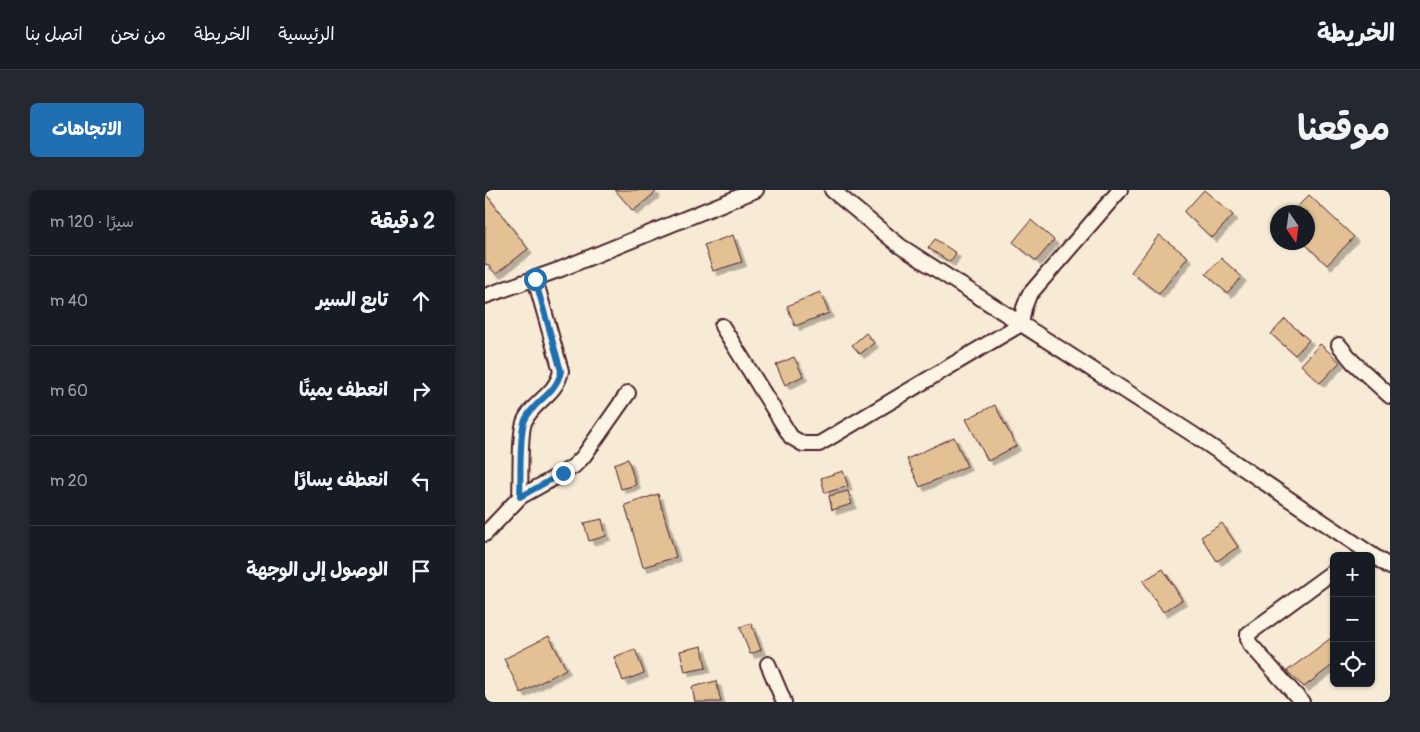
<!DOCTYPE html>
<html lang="ar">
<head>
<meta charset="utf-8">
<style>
	body { margin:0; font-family:Pangolin,"Playpen Sans Arabic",sans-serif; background:#242831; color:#f1f3f6; direction:rtl }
	.controls { position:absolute; right:15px; bottom:15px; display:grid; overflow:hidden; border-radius:8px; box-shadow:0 1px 4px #0004 }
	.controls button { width:45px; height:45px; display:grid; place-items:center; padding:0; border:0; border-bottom:1px solid #363941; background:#171b24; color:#f1f3f6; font:25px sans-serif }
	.compass { position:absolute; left:785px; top:15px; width:45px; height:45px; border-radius:50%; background:#171b24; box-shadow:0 1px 4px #0004; rotate:167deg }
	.stop { position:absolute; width:15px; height:15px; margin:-11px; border:4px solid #1f6fb2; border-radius:50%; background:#fff }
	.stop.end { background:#1f6fb2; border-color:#fff; box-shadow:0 1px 5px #0008 }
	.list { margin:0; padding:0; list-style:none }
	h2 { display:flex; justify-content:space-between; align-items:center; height:65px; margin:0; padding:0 20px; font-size:21px }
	h2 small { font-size:16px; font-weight:400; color:#9ea1a6 }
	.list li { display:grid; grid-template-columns:32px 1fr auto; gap:15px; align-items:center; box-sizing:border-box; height:90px; padding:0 20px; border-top:1px solid #363941 }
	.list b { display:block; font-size:19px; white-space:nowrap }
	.list em { font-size:16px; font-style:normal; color:#9ea1a6 }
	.icon { flex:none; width:28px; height:28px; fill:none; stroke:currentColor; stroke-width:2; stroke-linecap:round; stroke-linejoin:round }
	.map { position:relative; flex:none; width:905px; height:512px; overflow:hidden; direction:ltr; border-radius:8px }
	header { display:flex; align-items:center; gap:30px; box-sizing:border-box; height:70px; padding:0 25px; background:#171b24; border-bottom:1px solid #363941 }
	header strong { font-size:24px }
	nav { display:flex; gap:28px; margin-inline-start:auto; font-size:18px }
	.intro { display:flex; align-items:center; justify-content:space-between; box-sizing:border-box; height:120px; padding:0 30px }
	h1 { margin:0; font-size:35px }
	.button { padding:12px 22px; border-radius:8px; background:#1f6fb2; color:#fff; font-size:18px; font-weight:700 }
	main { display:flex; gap:30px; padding:0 30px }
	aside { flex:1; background:#171b24; border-radius:8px; box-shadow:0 1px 4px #0004 }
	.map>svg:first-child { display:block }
</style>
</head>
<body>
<header>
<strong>الخريطة</strong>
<nav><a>الرئيسية</a><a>الخريطة</a><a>من نحن</a><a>اتصل بنا</a></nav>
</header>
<div class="intro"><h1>موقعنا</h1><a class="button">الاتجاهات</a></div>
<main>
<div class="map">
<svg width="905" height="512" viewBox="0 0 905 512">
	<defs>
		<filter id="shadow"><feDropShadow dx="4.5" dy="4.5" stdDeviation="0" flood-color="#0004"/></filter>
	</defs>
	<rect width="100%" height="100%" fill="#f7ebd5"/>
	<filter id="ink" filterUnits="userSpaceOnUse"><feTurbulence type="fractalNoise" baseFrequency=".02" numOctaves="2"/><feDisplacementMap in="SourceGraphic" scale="10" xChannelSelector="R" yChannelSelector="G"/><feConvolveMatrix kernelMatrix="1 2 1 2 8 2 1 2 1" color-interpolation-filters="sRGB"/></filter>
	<g filter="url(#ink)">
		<!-- building -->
		<g fill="#e3c195" stroke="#4a1f2b" filter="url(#shadow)">
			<path d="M130 0H169L171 2 148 21Z"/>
			<path d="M719 0 748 25 727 48 699 22Z"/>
			<path d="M0 3 43 59 11 84 2 74 0 75Z"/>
			<path d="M824 5 869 47 842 75 818 52H822V22H807Z"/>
			<path d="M546 30 569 50 551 71 528 52Z"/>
			<path d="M248 45 257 72 228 81 219 55Z"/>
			<path d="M674 45 703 67 674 104 646 82Z"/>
			<path d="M450 49 471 63 465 72 443 58Z"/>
			<path d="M736 68 757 87 742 103 721 84Z"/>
			<path d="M335 102 344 123 310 136 302 116Z"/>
			<path d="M800 129 824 150 810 165 786 144Z"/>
			<path d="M381 143 389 153 375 164 367 155Z"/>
			<path d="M835 154 855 172 835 193 816 175Z"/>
			<path d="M309 167 318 186 300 195 291 175Z"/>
			<path d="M510 215 531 256 503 271 481 229Z"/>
			<path d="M469 247 482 276 435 297 422 269Z"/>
			<path d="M143 269 151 295 136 299 129 274Z"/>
			<path d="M358 281 363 296 340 303 336 288Z"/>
			<path d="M363 301 367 314 347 320 344 306Z"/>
			<path d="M173 304 191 367 158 377 140 315Z"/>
			<path d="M117 329 121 346 104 351 99 333Z"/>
			<path d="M737 333 753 357 732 371 716 347Z"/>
			<path d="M678 379 697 410 678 422 658 391Z"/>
			<path d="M266 433 276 460 265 464 255 437Z"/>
			<path d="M64 446 81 479 36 503 19 469Z"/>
			<path d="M846 448 849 450V474L819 497 802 481Z"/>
			<path d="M217 456 221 478 200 482 195 461Z"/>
			<path d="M150 459 159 483 138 491 129 467Z"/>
			<path d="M231 491 236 512H210L207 497Z"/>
		</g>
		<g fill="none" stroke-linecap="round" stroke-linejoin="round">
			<defs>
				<g id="minor">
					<path d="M347 0 415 56 706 243 905 377"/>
					<path d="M0 106 76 79 271 0"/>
					<path d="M237 136 306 247 318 254H334L536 134 539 118 544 105 635 0"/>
					<path d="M854 155 868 172 905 206"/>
					<path d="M35 307C36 291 34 241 40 230 50 210 71 205 76 181L50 89"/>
					<path d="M0 344 35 307 78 283 89 276 98 267 143 203"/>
					<path d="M283 474 299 512"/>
					<path d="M817 512 765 454 763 449V444L849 381"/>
				</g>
			</defs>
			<!-- minor casing -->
			<use href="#minor" stroke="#4a1f2b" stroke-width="18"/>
			<!-- minor -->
			<use href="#minor" stroke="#fcf5e5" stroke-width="14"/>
		</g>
	</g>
	<g fill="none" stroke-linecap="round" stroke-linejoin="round" filter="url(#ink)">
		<!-- route -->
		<path stroke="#1f6fb2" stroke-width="6" d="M50 89 76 181C71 205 49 210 40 230 34 241 36 291 35 307L78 283"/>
	</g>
</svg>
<div class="controls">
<button>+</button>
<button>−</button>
<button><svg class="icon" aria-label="locate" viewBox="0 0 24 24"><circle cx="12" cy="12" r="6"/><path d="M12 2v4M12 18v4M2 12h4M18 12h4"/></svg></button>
</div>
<svg class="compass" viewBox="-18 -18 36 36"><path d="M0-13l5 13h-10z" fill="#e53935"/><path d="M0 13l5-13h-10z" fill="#9ea1a6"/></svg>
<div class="stop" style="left:50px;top:89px"></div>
<div class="stop end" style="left:78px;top:283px"></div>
</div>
<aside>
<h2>2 دقيقة<small>سيرًا · 120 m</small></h2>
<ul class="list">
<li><svg class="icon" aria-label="ahead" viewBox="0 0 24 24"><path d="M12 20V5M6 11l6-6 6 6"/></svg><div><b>تابع السير</b></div><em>40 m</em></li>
<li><svg class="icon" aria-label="right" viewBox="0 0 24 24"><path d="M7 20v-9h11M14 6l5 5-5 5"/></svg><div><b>انعطف يمينًا</b></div><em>60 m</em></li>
<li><svg class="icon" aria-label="left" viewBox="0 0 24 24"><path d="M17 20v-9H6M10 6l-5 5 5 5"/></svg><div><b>انعطف يسارًا</b></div><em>20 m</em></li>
<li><svg class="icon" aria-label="arrive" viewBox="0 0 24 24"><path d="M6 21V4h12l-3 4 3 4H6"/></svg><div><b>الوصول إلى الوجهة</b></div></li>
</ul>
</aside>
</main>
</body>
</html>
